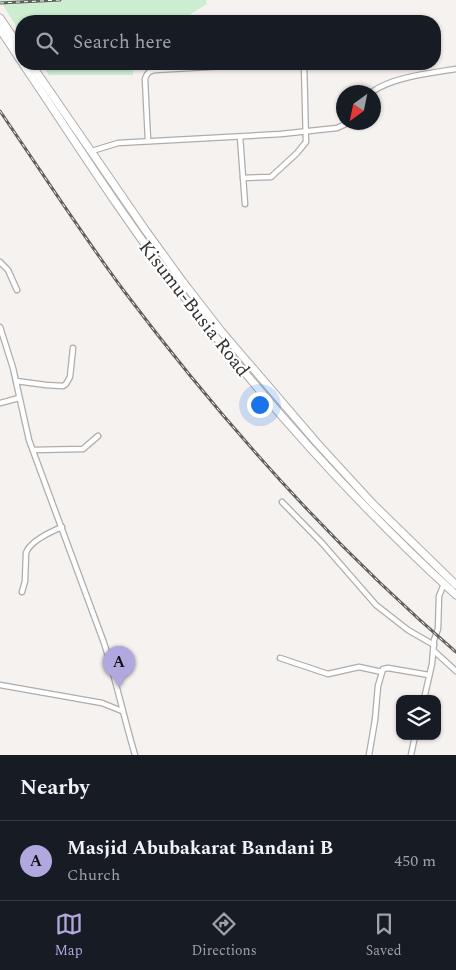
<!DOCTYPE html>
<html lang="en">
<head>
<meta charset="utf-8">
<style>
	body { margin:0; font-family:Spectral,serif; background:#242831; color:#f1f3f6 }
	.controls { position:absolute; right:15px; bottom:15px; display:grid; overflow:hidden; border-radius:10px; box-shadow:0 1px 4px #0004 }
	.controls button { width:45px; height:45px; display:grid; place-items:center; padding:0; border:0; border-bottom:1px solid #363941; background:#171b24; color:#f1f3f6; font:25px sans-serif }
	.compass { position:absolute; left:336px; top:85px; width:45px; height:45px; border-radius:50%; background:#171b24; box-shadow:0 1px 4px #0004; rotate:213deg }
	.you { position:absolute; left:259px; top:404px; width:18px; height:18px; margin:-12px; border:4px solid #fff; border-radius:50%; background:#1a73e8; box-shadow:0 0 0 8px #1a73e833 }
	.badge { display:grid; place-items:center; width:32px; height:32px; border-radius:50%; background:#b2a8e0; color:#111; font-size:16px; font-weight:700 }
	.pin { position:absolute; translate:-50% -41px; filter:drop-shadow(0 1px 2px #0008) }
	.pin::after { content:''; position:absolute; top:26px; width:18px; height:15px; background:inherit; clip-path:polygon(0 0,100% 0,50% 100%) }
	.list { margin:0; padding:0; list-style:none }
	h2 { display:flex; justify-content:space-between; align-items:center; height:65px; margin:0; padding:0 20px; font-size:21px }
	h2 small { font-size:16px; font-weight:400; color:#9ea1a6 }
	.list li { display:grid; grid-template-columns:32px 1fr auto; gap:15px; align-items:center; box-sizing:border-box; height:80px; padding:0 20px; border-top:1px solid #363941 }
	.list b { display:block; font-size:19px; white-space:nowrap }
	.list p { margin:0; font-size:16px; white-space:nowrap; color:#9ea1a6 }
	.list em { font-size:16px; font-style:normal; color:#9ea1a6 }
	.icon { flex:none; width:28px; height:28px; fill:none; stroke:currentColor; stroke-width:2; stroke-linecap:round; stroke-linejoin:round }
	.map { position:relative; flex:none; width:456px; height:755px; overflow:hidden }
	.search { position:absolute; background:#171b24; box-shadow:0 1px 4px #0004; left:15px; right:15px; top:15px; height:55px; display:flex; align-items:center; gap:12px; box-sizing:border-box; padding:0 18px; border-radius:20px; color:#9ea1a6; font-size:19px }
	.sheet { height:145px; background:#171b24 }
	nav { display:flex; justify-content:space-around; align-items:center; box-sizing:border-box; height:70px; border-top:1px solid #363941; background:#171b24; font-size:14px; color:#9ea1a6 }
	nav a { display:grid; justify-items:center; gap:2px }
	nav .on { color:#b2a8e0 }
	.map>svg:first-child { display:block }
</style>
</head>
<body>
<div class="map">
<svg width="456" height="755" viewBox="0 0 456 755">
	<rect width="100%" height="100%" fill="#f5f2ef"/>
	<!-- green -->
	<g fill="#ccedd0">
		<path d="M0 0H206L207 4 181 20 171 21H21V34Z"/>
		<path d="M42 64H133V75H49Z"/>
	</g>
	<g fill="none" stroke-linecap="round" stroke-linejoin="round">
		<defs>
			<g id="minor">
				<path d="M372 92C392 77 431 73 456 69"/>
				<path d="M240 137 245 204"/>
				<path d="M148 141 145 79C147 73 149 71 155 70L226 66"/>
				<path d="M92 151 118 143 281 134 337 128 350 122"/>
				<path d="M243 178 271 177 297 153 306 142 304 64"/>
				<path d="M0 262 8 270 17 290"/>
				<path d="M0 327 13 368 29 440 104 643C116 680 124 718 135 755"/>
				<path d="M16 381 46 385 63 386 66 384 70 377 73 348"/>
				<path d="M0 403 19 398"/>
				<path d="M33 450 83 449 98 436"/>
				<path d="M282 502 322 543 376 605 408 630 434 645"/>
				<path d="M22 592 25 581 26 553C30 541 50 532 62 527"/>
				<path d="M434 651 456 671"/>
				<path d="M280 658 328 674 359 667 382 672"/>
				<path d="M0 685 102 703 122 711"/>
				<path d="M424 699 432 664 434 640 438 629 439 596 444 584"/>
				<path d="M369 755 375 720 378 686 383 669 388 668 429 675"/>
				<path d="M411 755 415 736"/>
			</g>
			<g id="highway">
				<path d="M0 18 21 49"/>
				<path d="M0 29 21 61"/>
				<path d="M23 64C73 138 121 214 175 285 260 396 353 501 456 595"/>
				<path d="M31 64 146 231 183 282 221 331 317 443 373 504 456 585"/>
			</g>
		</defs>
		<!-- minor casing -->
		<use href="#minor" stroke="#afacaa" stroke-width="7"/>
		<!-- highway casing -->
		<use href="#highway" stroke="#afacaa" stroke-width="9"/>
		<!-- minor -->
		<use href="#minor" stroke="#fff" stroke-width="4.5"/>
		<!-- highway -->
		<use href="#highway" stroke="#fff" stroke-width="7"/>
		<defs>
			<g id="rail">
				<path d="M0 3 60 0"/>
				<path d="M0 111C41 171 81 233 124 291 221 420 334 547 456 652"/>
			</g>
		</defs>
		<!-- rail casing -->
		<use href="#rail" stroke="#605e5d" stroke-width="3"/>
		<!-- rail -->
		<use href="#rail" stroke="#fff" stroke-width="1" stroke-dasharray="4" stroke-linecap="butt"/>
	</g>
	<g text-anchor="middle" stroke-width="4.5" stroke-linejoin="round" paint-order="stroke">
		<!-- street labels -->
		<g font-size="19" fill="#333231" stroke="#fff">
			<text transform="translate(195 308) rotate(52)" y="7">Kisumu-Busia Road</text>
		</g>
	</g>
</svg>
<div class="controls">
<button><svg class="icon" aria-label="layers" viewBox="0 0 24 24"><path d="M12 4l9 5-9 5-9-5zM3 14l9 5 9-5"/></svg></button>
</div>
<svg class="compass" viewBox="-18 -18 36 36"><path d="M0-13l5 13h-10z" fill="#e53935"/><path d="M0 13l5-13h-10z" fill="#9ea1a6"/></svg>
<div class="you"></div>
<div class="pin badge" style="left:119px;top:687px">A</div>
<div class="search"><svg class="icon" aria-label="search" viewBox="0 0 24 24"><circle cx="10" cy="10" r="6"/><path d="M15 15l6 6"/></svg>Search here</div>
</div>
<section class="sheet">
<h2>Nearby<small></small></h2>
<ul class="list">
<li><span class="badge">A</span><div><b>Masjid Abubakarat Bandani B</b><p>Church</p></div><em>450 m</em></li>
</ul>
</section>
<nav>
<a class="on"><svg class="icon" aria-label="map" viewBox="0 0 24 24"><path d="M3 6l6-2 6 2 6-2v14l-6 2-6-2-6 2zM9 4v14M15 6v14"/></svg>Map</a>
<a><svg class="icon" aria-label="directions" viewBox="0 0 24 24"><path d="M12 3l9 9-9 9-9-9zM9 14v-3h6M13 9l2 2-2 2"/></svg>Directions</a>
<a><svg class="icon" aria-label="saved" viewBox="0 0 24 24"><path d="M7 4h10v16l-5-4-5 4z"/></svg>Saved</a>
</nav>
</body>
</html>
